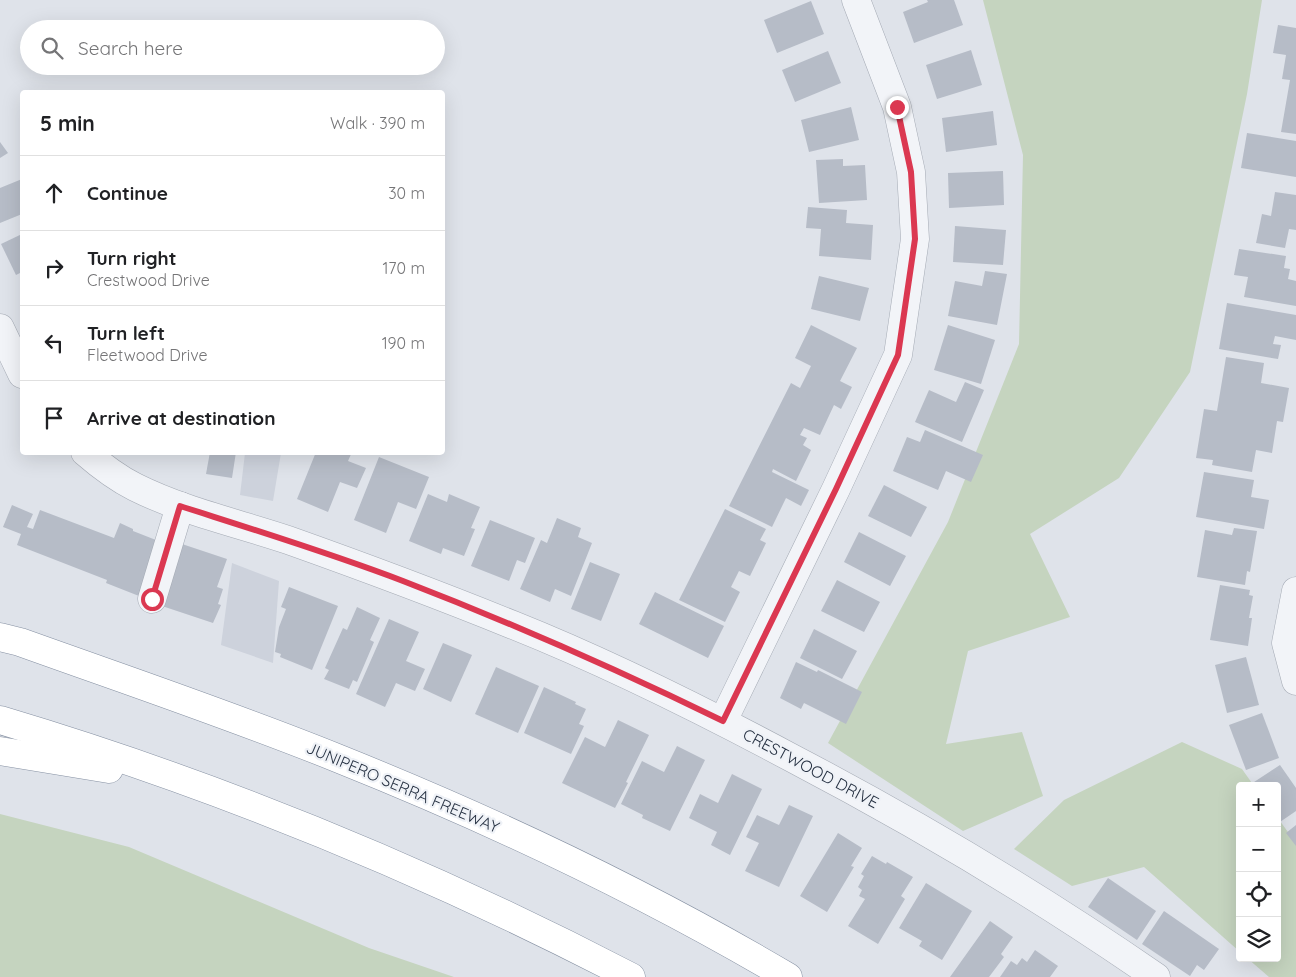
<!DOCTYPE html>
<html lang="en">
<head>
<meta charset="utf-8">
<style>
	body { margin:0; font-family:Quicksand,sans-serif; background:#f6f6f6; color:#202124 }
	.controls { position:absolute; right:15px; bottom:15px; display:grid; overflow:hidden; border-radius:5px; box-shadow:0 5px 20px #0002 }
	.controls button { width:45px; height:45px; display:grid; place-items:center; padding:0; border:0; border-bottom:1px solid #e0e0e0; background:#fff; color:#202124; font:25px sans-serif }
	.stop { position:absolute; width:15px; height:15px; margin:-11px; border:4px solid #db3851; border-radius:50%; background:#fff }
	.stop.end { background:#db3851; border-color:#fff; box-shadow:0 1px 5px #0008 }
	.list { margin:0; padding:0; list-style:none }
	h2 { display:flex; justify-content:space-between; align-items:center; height:65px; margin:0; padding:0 20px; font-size:21px }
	h2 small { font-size:16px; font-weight:400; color:#757577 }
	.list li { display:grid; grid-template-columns:32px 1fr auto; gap:15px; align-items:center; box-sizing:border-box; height:75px; padding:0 20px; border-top:1px solid #e0e0e0 }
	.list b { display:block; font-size:19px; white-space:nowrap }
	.list p { margin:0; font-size:16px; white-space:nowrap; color:#757577 }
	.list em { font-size:16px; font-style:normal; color:#757577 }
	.icon { flex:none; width:28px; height:28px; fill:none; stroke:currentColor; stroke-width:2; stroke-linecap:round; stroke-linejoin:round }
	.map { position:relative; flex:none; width:1296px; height:977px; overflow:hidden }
	.search { position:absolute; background:#fff; box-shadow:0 5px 20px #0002; left:20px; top:20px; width:425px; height:55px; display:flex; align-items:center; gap:12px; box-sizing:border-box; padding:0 18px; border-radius:28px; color:#757577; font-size:19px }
	.panel { position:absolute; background:#fff; box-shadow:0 5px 20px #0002; left:20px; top:90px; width:425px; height:365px; border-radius:5px }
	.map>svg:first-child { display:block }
</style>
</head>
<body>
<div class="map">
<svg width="1296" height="977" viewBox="0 0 1296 977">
	<rect width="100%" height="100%" fill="#dfe3ea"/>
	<!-- built -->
	<g fill="#cdd2dc">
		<path d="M245 453H281L273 501 240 495Z"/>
		<path d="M232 563 279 581 273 663 221 645Z"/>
	</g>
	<!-- green -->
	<g fill="#c5d4bf">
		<path d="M983 0H1262L1247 94 1190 372 1119 478 1030 534 1070 617 968 651 946 744 1022 732 1043 796 963 831 828 743 948 522 1019 344 1023 155Z"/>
		<path d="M1182 742 1242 769 1254 786H1240V952L1144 867 1072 886 1014 849 1064 800Z"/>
		<path d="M0 814 129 847 369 948 454 977H0Z"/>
		<path d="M1277 817 1296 843V977H1269L1247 958H1277Z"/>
	</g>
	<!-- building -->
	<g fill="#b6bcc7">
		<path d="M927 0H954L963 25 914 43 903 12 928 2Z"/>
		<path d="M811 1 824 34 777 53 764 20Z"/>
		<path d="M1278 25 1296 28V134L1281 132 1290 80 1282 79 1286 55 1273 53Z"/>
		<path d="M971 50 982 85 937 99 926 65Z"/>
		<path d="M828 51 841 83 795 102 782 70Z"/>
		<path d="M851 107 859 140 809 152 801 120Z"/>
		<path d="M993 111 997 145 946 152 942 118Z"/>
		<path d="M1247 133 1296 141V177L1241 168Z"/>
		<path d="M0 142 8 153 0 158Z"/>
		<path d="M843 159V166L865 165 867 200 819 203 816 160Z"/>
		<path d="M1003 171 1004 205 949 208 948 173Z"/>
		<path d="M22 179V214L0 223V188Z"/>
		<path d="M1275 192 1296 195V230L1289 229 1285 248 1256 243 1262 214 1271 216Z"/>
		<path d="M808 207 847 210 846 223 873 225 871 260 819 256 821 229 806 228Z"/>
		<path d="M955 226 1006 230 1003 265 953 262Z"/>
		<path d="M22 234V272L16 275 1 244Z"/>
		<path d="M1239 249 1286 256 1284 268 1290 269 1288 279 1296 281V306L1244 297 1248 277 1234 275Z"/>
		<path d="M985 271 1007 274 997 325 948 316 955 281 982 286Z"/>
		<path d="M819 276 869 288 860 321 811 309Z"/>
		<path d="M1227 303 1296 315V340L1275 336 1273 344 1281 345 1278 359 1219 349Z"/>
		<path d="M811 325 857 348 840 381 852 387 841 409 834 405 820 435 804 428 800 435 807 438 803 445 811 450 796 481 773 469 772 472 809 490 801 506 786 498 772 527 729 506 791 383 800 388 811 366 795 358Z"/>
		<path d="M948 325 995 340 981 384 934 370Z"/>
		<path d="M1226 357 1264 363 1261 383 1289 388 1283 422 1277 421 1272 453 1256 450 1252 472 1212 465 1213 460 1196 458 1204 409 1217 411Z"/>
		<path d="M965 382 984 390 962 442 915 422 929 390 956 402Z"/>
		<path d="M925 430 983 455 971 482 946 471 938 490 893 471 907 437 920 442Z"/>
		<path d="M210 452H236L232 478 206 474Z"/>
		<path d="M316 452H352L348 461 366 468 357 488 340 482 328 512 297 499Z"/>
		<path d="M379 457 429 477 416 509 398 502 386 533 354 520Z"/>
		<path d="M1204 472 1254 480 1251 497 1269 500 1264 529 1196 517Z"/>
		<path d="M884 485 927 507 911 537 868 516Z"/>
		<path d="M428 494 447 502 449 494 480 507 471 528 475 529 464 556 443 548 441 554 409 541Z"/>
		<path d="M12 505 33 514 27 527 33 529 40 510 114 538 120 523 133 529V531L161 542 139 596 106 583 107 580 17 545 21 534 3 527Z"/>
		<path d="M725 509 766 529 760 540 766 543 750 576 739 571 731 587 740 592 725 622 679 600Z"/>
		<path d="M557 518 581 528 578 537 592 543 571 596 555 589 550 602 520 589 541 540 547 543Z"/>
		<path d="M490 520 535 538 525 563 517 560 509 581 471 566Z"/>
		<path d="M1234 528 1257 531 1250 572 1247 571 1245 585 1197 577 1205 530 1232 535Z"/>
		<path d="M859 532 906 556 890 586 844 562Z"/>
		<path d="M179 543 227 559 217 587 223 589 218 604 221 605 213 623 159 605Z"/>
		<path d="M590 562 620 574 601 621 571 609Z"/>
		<path d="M837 580 880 602 864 632 821 611Z"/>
		<path d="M1220 585 1250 590 1249 595 1253 596 1249 618H1252L1248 646 1210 640Z"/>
		<path d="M289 587 338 606 312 670 280 657 281 654 275 652 279 627 286 609 281 607Z"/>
		<path d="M655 592 724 626 708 658 639 624Z"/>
		<path d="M357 607 380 618 370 640 374 642 357 682 353 680 349 689 324 679 329 670 325 668 343 628 347 630Z"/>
		<path d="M389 619 419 632 406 661 425 669 415 691 396 683 385 707 356 694Z"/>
		<path d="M814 629 857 651 842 679 800 658Z"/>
		<path d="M443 643 472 655 451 702 423 689Z"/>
		<path d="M1246 657 1259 705 1227 713 1215 665Z"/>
		<path d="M796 662 817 672 818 670 862 692 846 724 804 703 801 709 780 698Z"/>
		<path d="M496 667 539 686 518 733 475 714Z"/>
		<path d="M544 687 576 702 575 704 586 709 579 724 584 726 571 754 524 733Z"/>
		<path d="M1262 713 1279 758 1246 770 1229 725Z"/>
		<path d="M618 720 649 735 626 782 628 783 615 808 562 783 585 737 605 747Z"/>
		<path d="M677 746 705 760 670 831 642 818 643 815 621 804 642 761 664 772Z"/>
		<path d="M1280 765 1296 788V811L1277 824V786H1252L1251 784Z"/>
		<path d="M732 774 762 789 730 855 711 845 717 832 689 818 700 794 718 803Z"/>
		<path d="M789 805 813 816 779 887 745 871 759 843 746 837 757 815 779 825Z"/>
		<path d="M1296 825V846L1286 833Z"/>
		<path d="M838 833 862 848 851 866 854 867 827 912 800 896Z"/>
		<path d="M872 856 886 864 887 862 913 877 901 896 905 899 878 944 848 926 865 899 859 896 862 890 858 887 864 876 861 874Z"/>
		<path d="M1108 878 1156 911 1137 940 1088 907Z"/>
		<path d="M926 883 972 911 942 960 919 946 922 941 899 928Z"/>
		<path d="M1164 911 1219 949 1204 970 1197 965 1190 976 1142 944Z"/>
		<path d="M990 921 1013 937 1001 954 1004 957 989 977H950Z"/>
		<path d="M1035 950 1058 966 1050 977H1000L1011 961 1017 965 1022 958 1027 962Z"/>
	</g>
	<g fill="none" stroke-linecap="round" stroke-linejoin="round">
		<defs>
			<g id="minor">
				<path d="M0 328 22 374"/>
				<path d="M85 452C100 465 117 478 135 487 183 511 237 523 288 540 364 567 439 595 513 625 608 663 700 709 790 757 916 823 1039 896 1156 977"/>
				<path d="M1296 591 1286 643 1296 681"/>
				<path d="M152 599 180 506"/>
				<path d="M723 721 836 489 898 355 915 239 911 172 897 107 856 0"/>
			</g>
			<g id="highway">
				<path d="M0 637 20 642C126 680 233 716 337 758 492 820 644 892 788 977"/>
				<path d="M0 720C218 785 429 872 631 977"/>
				<path d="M0 751 109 769"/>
			</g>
		</defs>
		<!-- minor casing -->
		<use href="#minor" stroke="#a4aab4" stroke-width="29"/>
		<!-- highway casing -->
		<use href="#highway" stroke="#8590a2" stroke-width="29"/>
		<!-- minor -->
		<use href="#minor" stroke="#f2f4f8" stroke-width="28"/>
		<!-- highway -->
		<use href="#highway" stroke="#fff" stroke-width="28"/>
	</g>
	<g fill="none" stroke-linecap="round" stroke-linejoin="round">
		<!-- route -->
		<path stroke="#db3851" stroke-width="6" d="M152 599 180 506C255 530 330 553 403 581 512 623 618 670 723 721L836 489 898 355 915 239 911 172 897 107"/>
	</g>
	<g text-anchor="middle" stroke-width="4.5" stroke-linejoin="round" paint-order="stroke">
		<!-- street labels -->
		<g font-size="16" fill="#263142" stroke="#eff2f7">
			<text transform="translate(811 768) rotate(28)" y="6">CRESTWOOD DRIVE</text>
			<text transform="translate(403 787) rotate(23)" y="6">JUNIPERO SERRA FREEWAY</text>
		</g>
	</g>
</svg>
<div class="controls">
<button>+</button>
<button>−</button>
<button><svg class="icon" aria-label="locate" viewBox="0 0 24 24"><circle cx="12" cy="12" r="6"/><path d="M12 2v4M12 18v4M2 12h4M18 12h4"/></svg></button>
<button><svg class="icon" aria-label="layers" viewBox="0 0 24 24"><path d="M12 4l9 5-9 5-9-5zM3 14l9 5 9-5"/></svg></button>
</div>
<div class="stop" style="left:152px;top:599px"></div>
<div class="stop end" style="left:897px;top:107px"></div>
<div class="search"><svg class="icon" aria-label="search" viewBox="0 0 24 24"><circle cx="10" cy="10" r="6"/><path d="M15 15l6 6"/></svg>Search here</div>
<section class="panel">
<h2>5 min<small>Walk · 390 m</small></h2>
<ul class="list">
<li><svg class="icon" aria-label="ahead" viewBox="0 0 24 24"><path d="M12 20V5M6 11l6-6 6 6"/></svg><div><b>Continue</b></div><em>30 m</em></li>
<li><svg class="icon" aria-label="right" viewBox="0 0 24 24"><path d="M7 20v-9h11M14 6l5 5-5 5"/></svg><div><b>Turn right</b><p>Crestwood Drive</p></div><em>170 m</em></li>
<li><svg class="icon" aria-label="left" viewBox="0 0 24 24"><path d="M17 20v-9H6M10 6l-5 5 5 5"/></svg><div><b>Turn left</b><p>Fleetwood Drive</p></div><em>190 m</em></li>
<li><svg class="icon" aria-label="arrive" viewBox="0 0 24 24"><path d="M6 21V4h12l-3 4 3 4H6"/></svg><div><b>Arrive at destination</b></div></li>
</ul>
</section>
</div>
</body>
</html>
